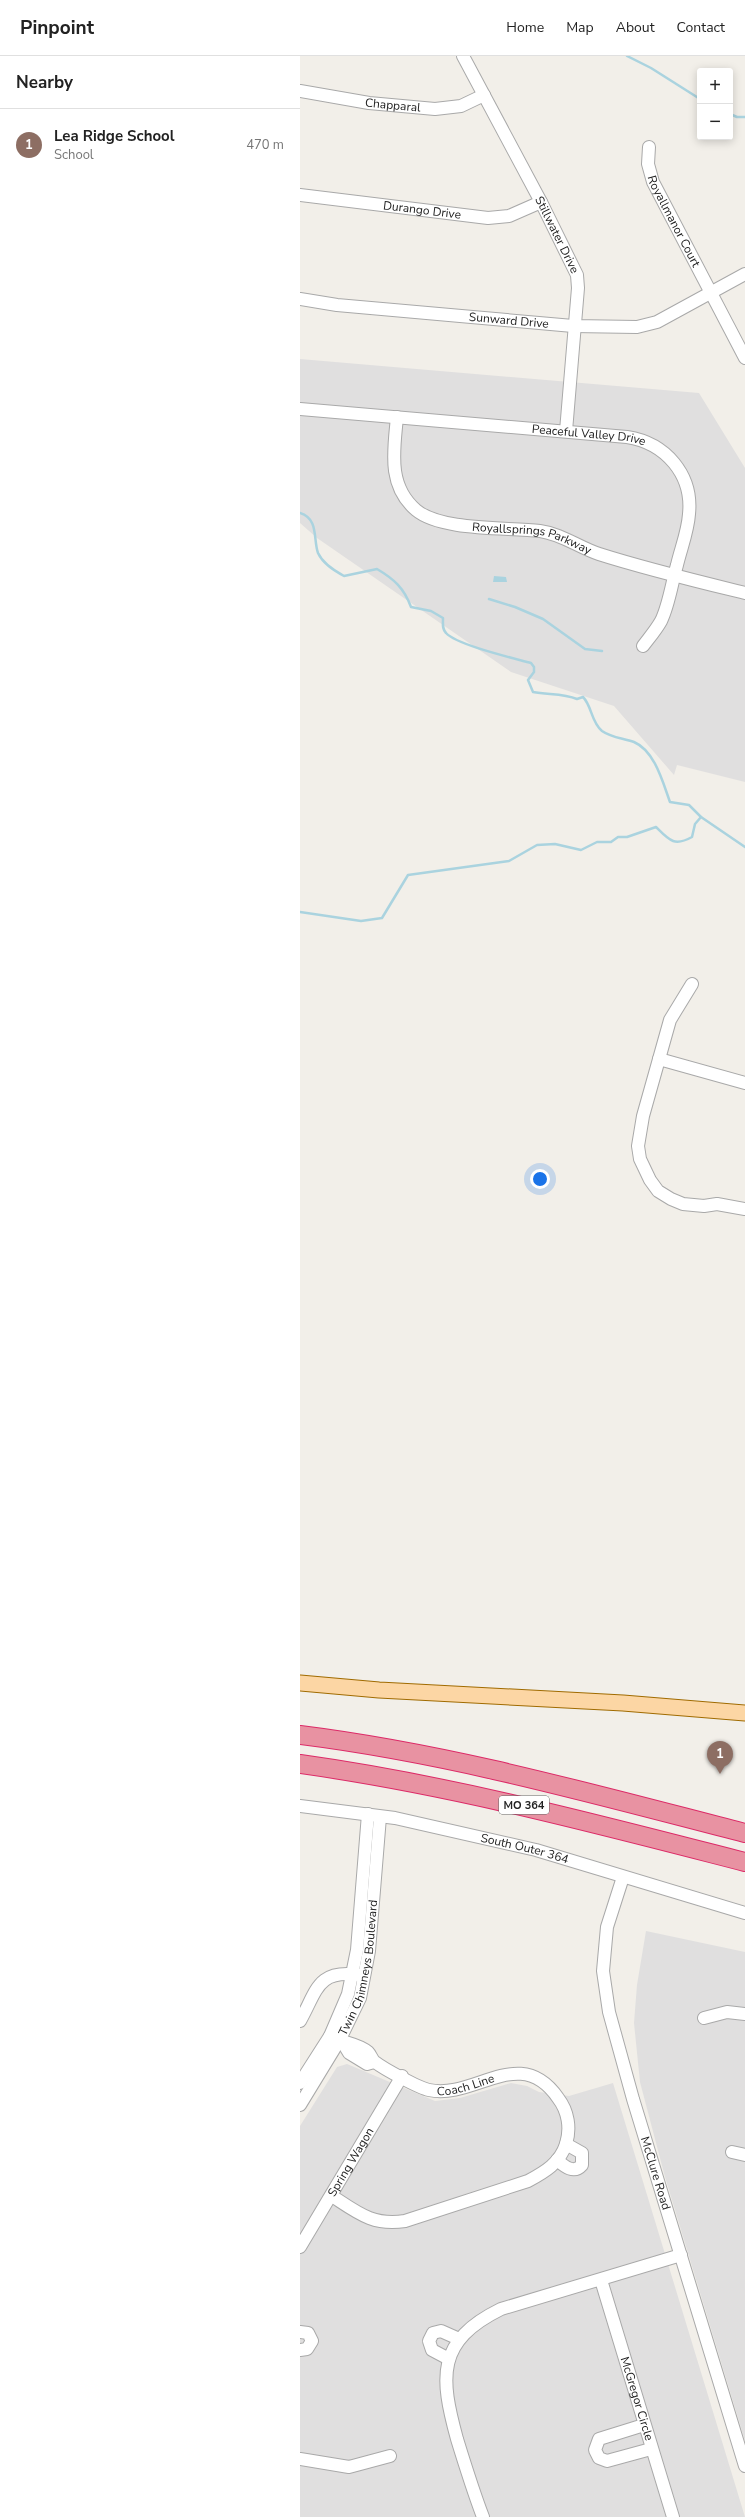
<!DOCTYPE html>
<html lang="en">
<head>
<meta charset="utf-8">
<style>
	body { margin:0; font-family:"Nunito Sans",sans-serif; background:#f2f2f2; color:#222 }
	.controls { position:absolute; right:12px; top:12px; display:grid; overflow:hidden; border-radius:4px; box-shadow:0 2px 10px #0003 }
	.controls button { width:36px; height:36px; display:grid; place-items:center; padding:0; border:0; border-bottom:1px solid #e0e0e0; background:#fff; color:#222; font:20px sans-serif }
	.you { position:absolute; left:240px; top:1123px; width:14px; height:14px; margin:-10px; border:3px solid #fff; border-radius:50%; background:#1a73e8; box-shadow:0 0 0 6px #1a73e833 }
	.badge { display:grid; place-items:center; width:26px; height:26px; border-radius:50%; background:#d40000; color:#fff; font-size:13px; font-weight:700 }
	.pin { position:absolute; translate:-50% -33px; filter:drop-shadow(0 1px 2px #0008) }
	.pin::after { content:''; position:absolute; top:21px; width:14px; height:12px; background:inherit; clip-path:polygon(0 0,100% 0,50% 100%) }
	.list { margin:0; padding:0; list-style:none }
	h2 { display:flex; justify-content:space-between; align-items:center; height:52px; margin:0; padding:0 16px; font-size:17px }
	h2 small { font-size:13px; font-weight:400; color:#767676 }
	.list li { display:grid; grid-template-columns:26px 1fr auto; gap:12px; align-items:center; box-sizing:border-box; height:72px; padding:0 16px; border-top:1px solid #e0e0e0 }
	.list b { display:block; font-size:15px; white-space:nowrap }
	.list p { margin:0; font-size:13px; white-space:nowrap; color:#767676 }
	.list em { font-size:13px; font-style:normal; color:#767676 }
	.map { position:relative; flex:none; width:445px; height:2461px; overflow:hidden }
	header { display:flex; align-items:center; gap:24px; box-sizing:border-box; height:56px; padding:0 20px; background:#fff; border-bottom:1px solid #e0e0e0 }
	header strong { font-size:19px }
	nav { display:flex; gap:22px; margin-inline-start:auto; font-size:14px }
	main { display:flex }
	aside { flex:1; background:#fff }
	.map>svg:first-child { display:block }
</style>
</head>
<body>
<header>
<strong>Pinpoint</strong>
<nav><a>Home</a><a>Map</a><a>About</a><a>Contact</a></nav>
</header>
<main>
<aside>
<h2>Nearby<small></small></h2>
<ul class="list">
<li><span class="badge" style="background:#8d6e63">1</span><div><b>Lea Ridge School</b><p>School</p></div><em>470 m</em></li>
</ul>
</aside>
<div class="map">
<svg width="445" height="2461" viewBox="0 0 445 2461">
	<rect width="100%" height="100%" fill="#f2efe9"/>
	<!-- residential -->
	<g fill="#e0dfdf">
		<path d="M0 303 399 337 445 412V726L377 709 374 719 314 650 211 616 17 482 0 467Z"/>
		<path d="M346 1875 445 1896V2385L365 2121 340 2026 334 1967 337 1929Z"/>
		<path d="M47 2008 135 2045 160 2042 211 2027 227 2030 239 2036 269 2040 313 2027 445 2461H0V2070L37 2011Z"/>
	</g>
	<!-- water -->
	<path fill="#aad3df" d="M194 520 206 521 207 526H193Z"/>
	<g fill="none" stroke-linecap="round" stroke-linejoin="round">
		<!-- stream -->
		<g stroke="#aad3df" stroke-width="2.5">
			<path d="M327 0 351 12 400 43"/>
			<path d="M430 58 437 61H445"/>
			<path d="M0 457C19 463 13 483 18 497 23 508 35 515 44 520L77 513C94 523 104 532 111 551L131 555 143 562C143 568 142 573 146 577 157 589 213 602 231 607L234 611V616L228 624 233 636C248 639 263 637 277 643L283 641C292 650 291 666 302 675 312 682 323 682 334 686 355 695 363 727 370 746L389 749 401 761 445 791"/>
			<path d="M189 543 215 551 243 563 285 593 302 595"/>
			<path d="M0 856 61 865 82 862 108 819 209 805 237 789 255 788 281 794 297 786H311L318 781H327L356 771C369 784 374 791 392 781L395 768 401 761"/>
		</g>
		<defs>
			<g id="minor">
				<path id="s1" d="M163 0 241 146 277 219 278 232 266 375"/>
				<path id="s2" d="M0 35 69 47 135 53 161 50 184 39"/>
				<path id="s3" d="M349 91 348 108 353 126 445 302"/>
				<path id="s4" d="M0 139 188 162 209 160 241 146"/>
				<path id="s5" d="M0 243 37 249 273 270 337 271 357 266 445 218"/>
				<path id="s6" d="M0 353 327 381C366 387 393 419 389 458 388 475 381 492 377 509 372 526 369 549 361 565 356 574 349 582 343 590"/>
				<path id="s7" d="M97 361C94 394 87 429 116 454 141 475 206 471 240 475 262 478 278 491 299 498 346 513 396 525 445 537"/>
				<path d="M392 928 370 964 343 1060 338 1090 340 1103 350 1124 358 1135 371 1143 383 1148 404 1150 417 1148 445 1153"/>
				<path d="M359 1003 445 1027"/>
				<path id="s8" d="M0 1750 95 1762 236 1794 445 1857"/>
				<path id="s9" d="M323 1821 307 1871 303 1915 309 1956 333 2043 445 2410"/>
				<path d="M404 1962 427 1956 445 1958"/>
				<path d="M0 1965C17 1935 17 1913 59 1919"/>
				<path id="s10" d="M30 1980C42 1987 58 1987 68 1996 71 1999 72 2004 75 2006 84 2013 119 2032 129 2034 175 2044 220 1987 258 2042 268 2055 271 2072 266 2088 260 2107 245 2116 228 2125L105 2165C73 2170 58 2157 32 2140"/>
				<path d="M43 1987 49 1997 67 2008 74 2006"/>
				<path d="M0 2027 30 1980 48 1938 57 1894 68 1758"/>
				<path id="s11" d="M0 2049 39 1985 60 1942 69 1895 80 1761"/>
				<path d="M432 2096 445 2099"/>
				<path d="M257 2104C265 2111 274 2118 282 2109V2097L266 2088"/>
				<path id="s12" d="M0 2191 102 2020"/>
				<path id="s13" d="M301 2224 373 2461"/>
				<path d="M0 2276 8 2277 12 2285 7 2293 0 2294"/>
				<path d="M149 2303 132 2294 129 2285 133 2277 141 2275 159 2283"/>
				<path d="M344 2369 299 2383 295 2394 299 2402 307 2405 351 2393"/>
				<path d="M0 2403 49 2411 90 2400"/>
				<path d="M183 2461C173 2435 165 2409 157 2383 140 2321 136 2285 201 2253L381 2199"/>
			</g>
			<path id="major" d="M0 1627 79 1634 323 1647 445 1657"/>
			<g id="highway">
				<path d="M0 1679C152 1698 297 1739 445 1777"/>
				<path d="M0 1708C151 1729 297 1768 445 1806"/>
			</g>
		</defs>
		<!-- minor casing -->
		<use href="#minor" stroke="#a9a9a9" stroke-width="14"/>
		<!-- major casing -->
		<use href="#major" stroke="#a06b00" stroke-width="17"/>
		<!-- highway casing -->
		<use href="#highway" stroke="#dc2a67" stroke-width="20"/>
		<!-- minor -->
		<use href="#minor" stroke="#fff" stroke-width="12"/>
		<!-- major -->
		<use href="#major" stroke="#fcd6a4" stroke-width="15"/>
		<!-- highway -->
		<use href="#highway" stroke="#e892a2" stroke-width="18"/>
	</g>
	<g text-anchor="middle" stroke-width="4" stroke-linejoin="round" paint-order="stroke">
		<!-- shield labels -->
		<rect fill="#fff" stroke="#646464" stroke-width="1" x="199" y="1740" width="50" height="18" rx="3"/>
		<g font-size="11" font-weight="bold" fill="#222">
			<text x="224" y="1753">MO 364</text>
		</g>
		<!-- street labels -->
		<g font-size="12" fill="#222" stroke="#fff">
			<text dy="4" stroke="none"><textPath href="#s2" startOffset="94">Chapparal</textPath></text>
			<text dy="4" stroke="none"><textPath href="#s4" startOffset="123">Durango Drive</textPath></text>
			<text dy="4" stroke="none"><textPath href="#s3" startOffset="80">Royallmanor Court</textPath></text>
			<text dy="4" stroke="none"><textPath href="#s1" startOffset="202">Stillwater Drive</textPath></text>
			<text dy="4" stroke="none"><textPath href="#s5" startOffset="210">Sunward Drive</textPath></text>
			<text dy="4" stroke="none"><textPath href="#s6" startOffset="290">Peaceful Valley Drive</textPath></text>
			<text dy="4" stroke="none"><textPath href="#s7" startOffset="220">Royallsprings Parkway</textPath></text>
			<text dy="4" stroke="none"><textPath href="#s8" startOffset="229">South Outer 364</textPath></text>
			<text dy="4" stroke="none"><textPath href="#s11" startOffset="152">Twin Chimneys Boulevard</textPath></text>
			<text dy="4" stroke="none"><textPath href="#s10" startOffset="152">Coach Line</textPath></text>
			<text dy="4" stroke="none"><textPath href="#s12" startOffset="99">Spring Wagon</textPath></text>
			<text dy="4" stroke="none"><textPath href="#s9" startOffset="306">McClure Road</textPath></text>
			<text dy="4" stroke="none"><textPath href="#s13" startOffset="124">McGregor Circle</textPath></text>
		</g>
	</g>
</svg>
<div class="controls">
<button>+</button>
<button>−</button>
</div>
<div class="you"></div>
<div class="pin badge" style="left:420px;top:1718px;background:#8d6e63">1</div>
</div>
</main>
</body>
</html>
